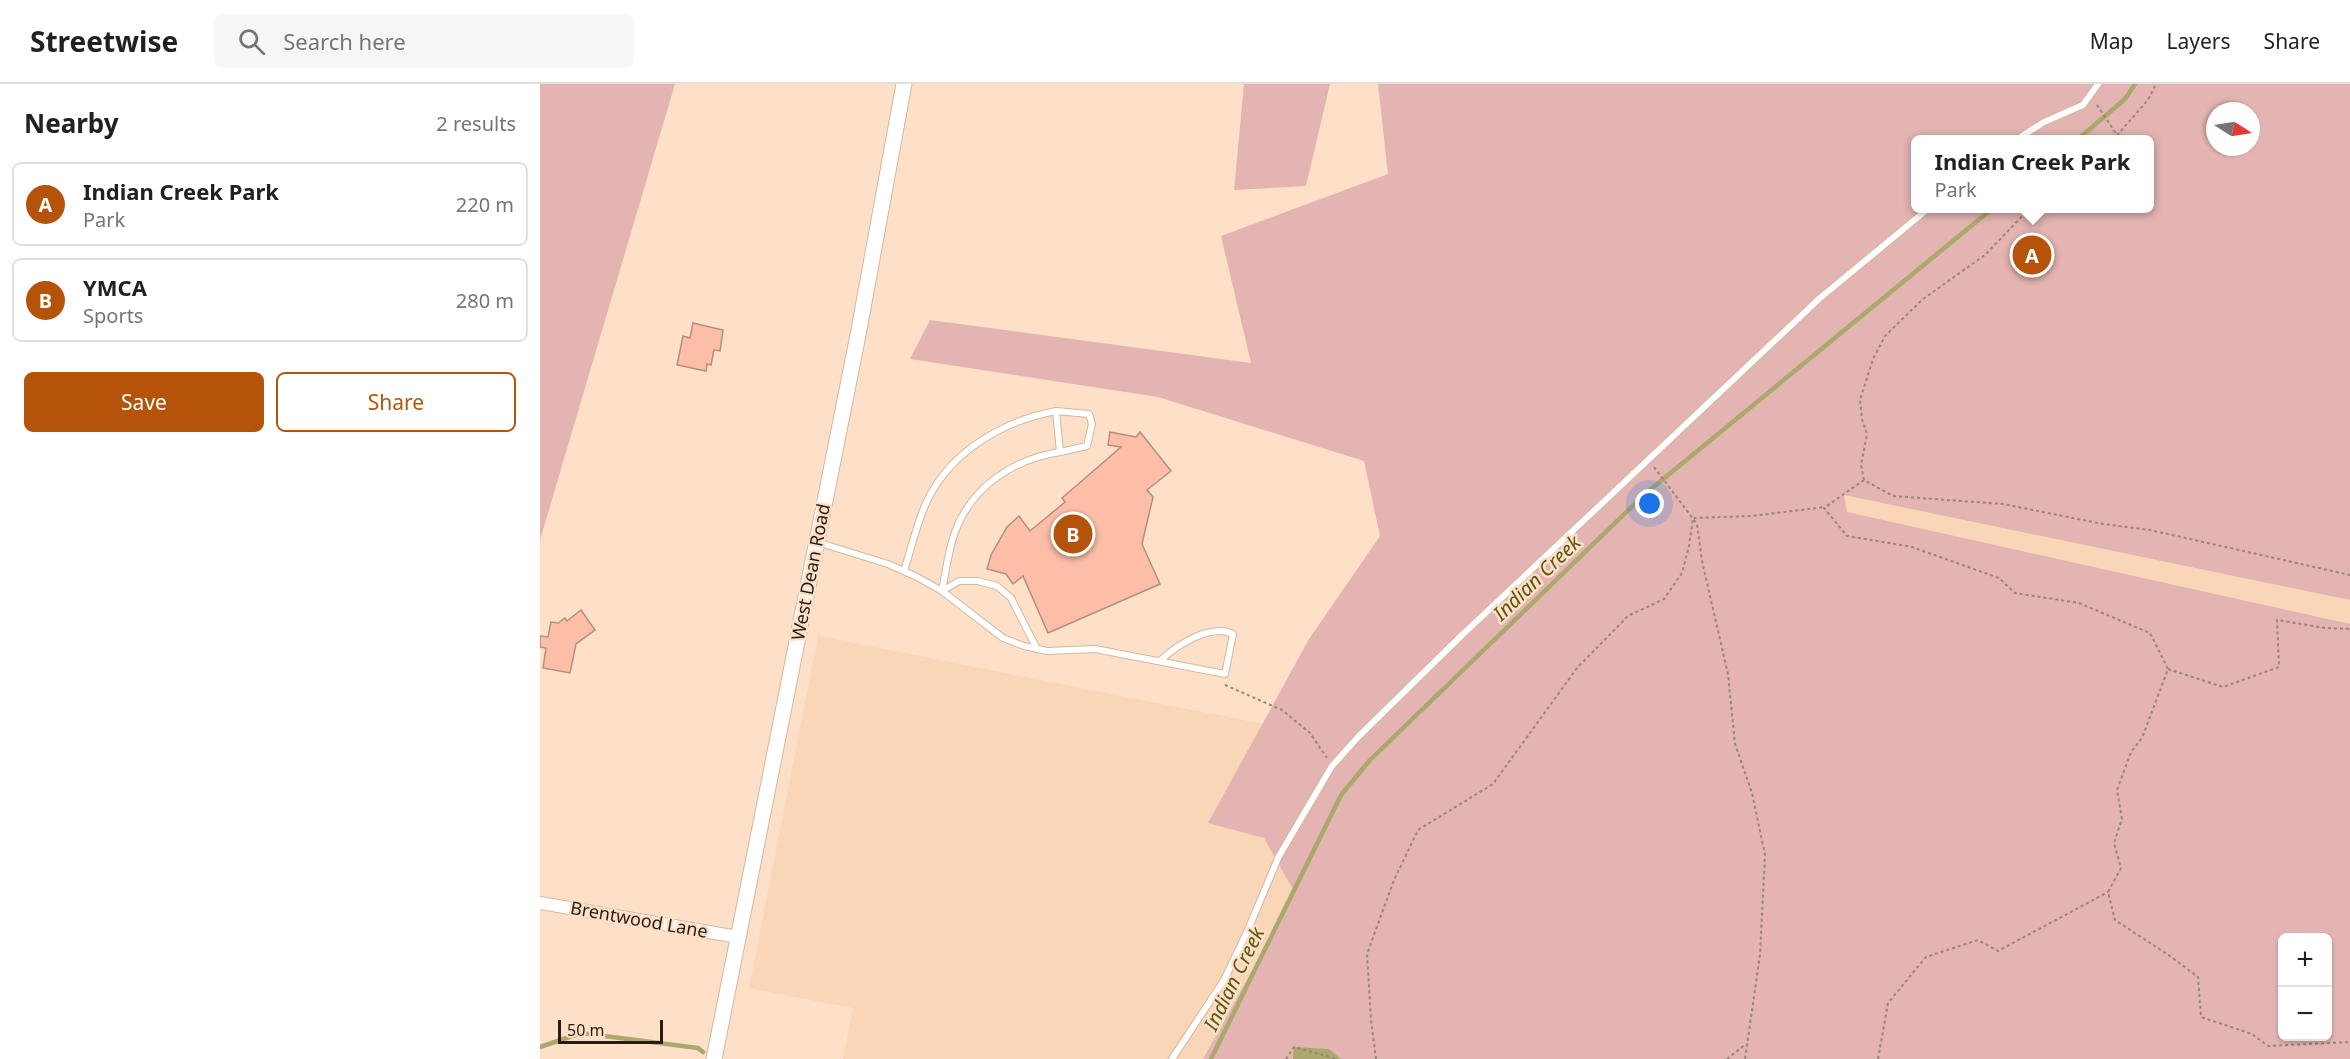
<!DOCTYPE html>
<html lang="en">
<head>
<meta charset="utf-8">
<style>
	body { margin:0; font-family:"Noto Sans",sans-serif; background:#f6f6f6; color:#202124 }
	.controls { position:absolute; right:18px; bottom:18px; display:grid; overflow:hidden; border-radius:9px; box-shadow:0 2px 4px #0004 }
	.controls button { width:54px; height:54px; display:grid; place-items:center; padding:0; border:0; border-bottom:2px solid #e0e0e0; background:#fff; color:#202124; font:30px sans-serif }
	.compass { position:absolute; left:1666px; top:18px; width:54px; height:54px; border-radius:50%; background:#fff; box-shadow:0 2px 4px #0004; rotate:102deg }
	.scale { position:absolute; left:18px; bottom:15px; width:105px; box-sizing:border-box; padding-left:6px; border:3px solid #261c13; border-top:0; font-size:16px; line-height:21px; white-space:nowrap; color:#261c13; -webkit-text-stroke:4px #fde0c7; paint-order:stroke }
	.you { position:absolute; left:1110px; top:420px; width:21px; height:21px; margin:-15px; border:4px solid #fff; border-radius:50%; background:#1a73e8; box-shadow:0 0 0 9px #1a73e833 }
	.badge { display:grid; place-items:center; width:39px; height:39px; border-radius:50%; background:#b45309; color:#fff; font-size:20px; font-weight:700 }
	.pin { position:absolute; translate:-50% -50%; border:3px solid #fff; box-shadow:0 2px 6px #0006 }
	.popup { position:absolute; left:1371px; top:51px; width:243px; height:78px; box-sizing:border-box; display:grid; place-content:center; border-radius:9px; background:#fff; filter:drop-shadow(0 2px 4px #0005); font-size:20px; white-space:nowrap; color:#757577 }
	.popup b { font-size:22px; color:#202124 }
	.popup::after { content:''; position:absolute; left:50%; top:100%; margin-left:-12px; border:12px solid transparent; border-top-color:#fff }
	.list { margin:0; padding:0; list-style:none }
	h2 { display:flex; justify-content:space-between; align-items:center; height:78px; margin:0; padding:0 24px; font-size:26px }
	h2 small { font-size:20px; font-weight:400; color:#757577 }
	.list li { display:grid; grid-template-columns:39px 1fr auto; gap:18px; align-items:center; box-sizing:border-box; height:84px; margin:0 12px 12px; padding:0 12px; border:2px solid #e0e0e0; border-radius:9px }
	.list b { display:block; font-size:22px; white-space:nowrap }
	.list p { margin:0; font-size:20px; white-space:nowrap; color:#757577 }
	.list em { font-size:20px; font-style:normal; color:#757577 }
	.actions { display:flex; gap:12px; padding:18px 24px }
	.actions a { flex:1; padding:14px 0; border:2px solid #b45309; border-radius:9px; text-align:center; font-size:21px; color:#b45309 }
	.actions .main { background:#b45309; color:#fff }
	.icon { flex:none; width:33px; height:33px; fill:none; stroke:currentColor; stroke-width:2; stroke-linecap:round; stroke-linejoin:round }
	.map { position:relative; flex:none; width:1810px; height:975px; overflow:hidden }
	header { display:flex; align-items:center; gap:36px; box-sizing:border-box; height:84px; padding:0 30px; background:#fff; border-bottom:2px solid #e0e0e0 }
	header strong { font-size:28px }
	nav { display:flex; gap:33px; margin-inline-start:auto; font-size:21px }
	.search { width:420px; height:54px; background:#f6f6f6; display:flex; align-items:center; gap:15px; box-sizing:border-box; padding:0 21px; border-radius:9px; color:#757577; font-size:22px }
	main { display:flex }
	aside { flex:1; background:#fff }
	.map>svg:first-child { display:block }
</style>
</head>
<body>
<header>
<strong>Streetwise</strong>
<div class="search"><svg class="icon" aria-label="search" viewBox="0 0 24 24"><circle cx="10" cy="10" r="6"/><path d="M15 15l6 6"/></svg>Search here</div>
<nav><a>Map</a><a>Layers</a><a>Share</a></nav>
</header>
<main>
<aside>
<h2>Nearby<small>2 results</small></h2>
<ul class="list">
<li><span class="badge">A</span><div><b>Indian Creek Park</b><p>Park</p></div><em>220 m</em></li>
<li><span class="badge">B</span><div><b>YMCA</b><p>Sports</p></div><em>280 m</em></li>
</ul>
<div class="actions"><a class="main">Save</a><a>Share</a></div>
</aside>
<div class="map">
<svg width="1810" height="975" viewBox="0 0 1810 975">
	<rect width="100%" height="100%" fill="#fde0c7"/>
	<!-- built -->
	<path fill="#f8d6b7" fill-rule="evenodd" d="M973 341 1810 516V975H303L313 924 209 904 278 552 744 644ZM1742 854H1788V952H1742Z"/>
	<!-- green -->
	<g fill="#e3b4b1" fill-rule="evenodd">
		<path d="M0 0H135L0 456Z"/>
		<path d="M704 0H790L766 102 694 106Z"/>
		<path d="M838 0H1810V516L1304 411 1307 428 1810 540V975H663L755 809 724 754 668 739 769 555 840 452 824 377 618 313 370 275 390 236 711 279 681 152 848 90ZM1675 27H1711V63H1675ZM1375 56H1609V124H1375ZM1742 854H1788V952H1742Z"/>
	</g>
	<!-- water -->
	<path fill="#aba86d" d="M754 963 789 965 801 975H753Z"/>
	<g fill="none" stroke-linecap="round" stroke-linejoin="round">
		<!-- stream -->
		<g stroke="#aba86d" stroke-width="4.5">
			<path d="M1537 56 1585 15 1595 0"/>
			<path d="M0 963 41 949 158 964 163 968"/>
			<path d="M671 975 801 711 830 676 1105 410 1453 124"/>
		</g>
	</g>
	<!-- building -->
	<g fill="#fcbea6" stroke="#b18f82" stroke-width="1.5">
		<path d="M153 239 183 246 180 267 174 266 171 281 167 280 166 287 137 281 143 252 150 254Z"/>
		<path d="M570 348 596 353 600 348 631 387 607 406 613 413 602 460 620 500 508 549 483 492 473 500 466 490 447 485 451 471 467 443 479 432 490 447 525 418 522 414 581 363 568 361Z"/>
		<path d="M41 526 55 546 36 560 30 589 3 584 6 564 0 563V552L8 553 11 538 18 539 25 534 27 537Z"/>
	</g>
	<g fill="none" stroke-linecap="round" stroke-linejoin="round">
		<defs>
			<g id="service">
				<path d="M1476 56 1504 38 1543 21 1558 0"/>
				<path d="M516 327 549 330 552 340 547 362 520 368"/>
				<path d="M277 458 348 480 377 493 402 507 463 554 484 562 507 567 555 565 685 590 693 550C671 539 637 561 621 576"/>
				<path d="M364 487C370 468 375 448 382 429 403 372 458 338 516 327L520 368C474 375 432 402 415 448 408 467 406 487 402 507"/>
				<path d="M402 507 419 497H438L457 502 471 514 497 565"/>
				<path d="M632 975 684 896 707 848 739 772 792 682 819 652 920 553 1280 214 1389 124"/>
			</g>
			<path id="minor" d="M0 819 198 853"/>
			<path id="tertiary" d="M174 975 318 251 364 0"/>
		</defs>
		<!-- service casing -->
		<use href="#service" stroke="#d3b79f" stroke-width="8"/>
		<!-- minor casing -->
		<use href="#minor" stroke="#d3b79f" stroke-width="14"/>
		<!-- tertiary casing -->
		<use href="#tertiary" stroke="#d3b79f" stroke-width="17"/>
		<!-- path -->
		<g stroke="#998573" stroke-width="2" stroke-dasharray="3 3" stroke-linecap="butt">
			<path d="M1557 21 1577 51"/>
			<path d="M1573 56 1608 16 1616 0"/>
			<path d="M1490 124 1445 171 1383 215 1345 252 1333 275 1320 316 1322 335 1327 350 1321 381 1324 396 1353 412 1463 420 1563 440 1610 446 1810 491"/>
			<path d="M1114 383 1157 440 1162 477 1188 590 1195 660 1212 709 1225 771 1220 871 1205 975"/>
			<path d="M1324 396 1284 424 1307 452 1372 463 1459 494 1475 509 1539 519 1610 549 1628 585 1602 654 1591 668 1577 706 1582 735 1574 759 1581 784 1568 808 1575 836 1630 872 1658 893 1661 933 1712 950 1728 962 1810 958"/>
			<path d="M1628 585 1683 603 1739 583 1737 536 1785 544 1810 545"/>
			<path d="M685 601 742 626 770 649 787 674"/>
			<path d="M746 975 754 963 797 975"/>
			<path d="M836 975 831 936 827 870 854 796 878 746 953 700 1037 584 1088 532 1124 515 1142 489 1149 462 1153 434 1212 432 1285 423"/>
			<path d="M1187 975 1206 960"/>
			<path d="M1338 975 1348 919 1386 873 1438 856 1458 867 1568 808"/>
		</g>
		<!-- service -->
		<use href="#service" stroke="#fff" stroke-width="6"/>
		<!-- minor -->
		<use href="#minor" stroke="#fff" stroke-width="12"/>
		<!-- tertiary -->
		<use href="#tertiary" stroke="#fff" stroke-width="15"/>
	</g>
	<g text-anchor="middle" stroke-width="5" stroke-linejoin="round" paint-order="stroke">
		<!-- street labels -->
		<g font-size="18" fill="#261c13" stroke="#fde0c7">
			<text transform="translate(271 488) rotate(-79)" y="6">West Dean Road</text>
			<text transform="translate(99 836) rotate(10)" y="6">Brentwood Lane</text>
		</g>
		<!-- water labels -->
		<g font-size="20" font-style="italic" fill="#5b5711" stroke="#fde0c7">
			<text transform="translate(997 494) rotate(-44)" y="7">Indian Creek</text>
			<text transform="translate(694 895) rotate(-64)" y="7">Indian Creek</text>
		</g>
	</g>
</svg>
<div class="controls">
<button>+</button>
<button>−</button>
</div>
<svg class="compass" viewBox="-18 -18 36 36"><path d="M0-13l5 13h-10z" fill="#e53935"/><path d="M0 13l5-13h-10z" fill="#757577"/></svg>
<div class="scale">50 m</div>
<div class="you"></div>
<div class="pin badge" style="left:1492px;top:171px">A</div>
<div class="popup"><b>Indian Creek Park</b>Park</div>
<div class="pin badge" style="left:533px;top:450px">B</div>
</div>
</main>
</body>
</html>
